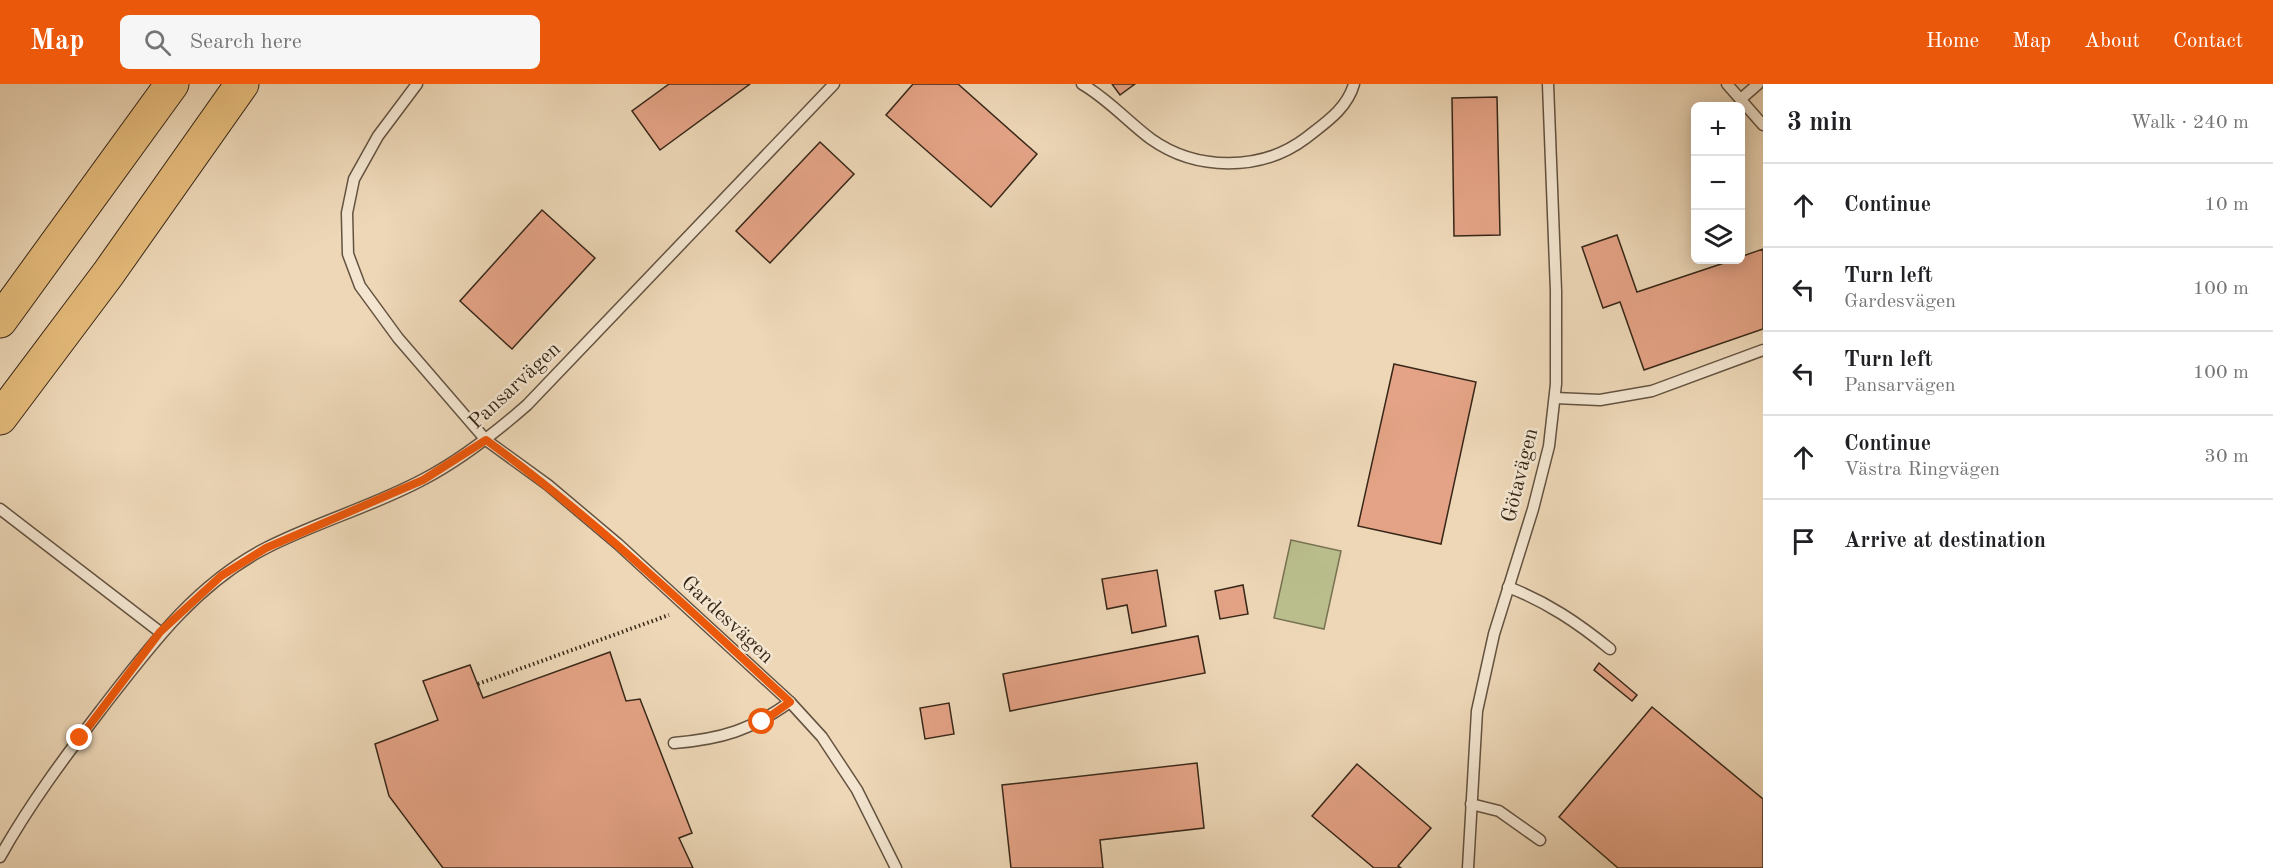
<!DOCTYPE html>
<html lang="en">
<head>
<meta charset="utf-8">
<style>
	body { margin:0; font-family:"Old Standard TT",serif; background:#f6f6f6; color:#202124 }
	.controls { position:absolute; right:18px; top:18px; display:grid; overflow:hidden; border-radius:9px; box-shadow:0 3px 15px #0003 }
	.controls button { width:54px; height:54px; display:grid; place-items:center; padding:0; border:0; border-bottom:2px solid #e0e0e0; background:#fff; color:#202124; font:30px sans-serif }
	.stop { position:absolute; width:18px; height:18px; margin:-14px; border:4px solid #ea580c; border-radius:50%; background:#fff }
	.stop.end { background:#ea580c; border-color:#fff; box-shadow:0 2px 6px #0008 }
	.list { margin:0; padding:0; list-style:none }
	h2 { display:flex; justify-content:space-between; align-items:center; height:78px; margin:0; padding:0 24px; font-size:26px }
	h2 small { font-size:20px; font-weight:400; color:#757577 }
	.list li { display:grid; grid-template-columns:39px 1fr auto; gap:18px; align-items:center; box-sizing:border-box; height:84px; padding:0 24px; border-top:2px solid #e0e0e0 }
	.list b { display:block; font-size:22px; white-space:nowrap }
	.list p { margin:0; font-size:20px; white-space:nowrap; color:#757577 }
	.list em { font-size:20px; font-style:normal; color:#757577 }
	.icon { flex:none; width:33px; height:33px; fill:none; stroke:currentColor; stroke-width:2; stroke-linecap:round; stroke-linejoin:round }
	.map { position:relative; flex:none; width:1763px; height:784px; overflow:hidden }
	header { display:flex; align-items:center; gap:36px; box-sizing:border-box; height:84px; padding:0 30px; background:#ea580c; color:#fff }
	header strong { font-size:28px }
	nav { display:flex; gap:33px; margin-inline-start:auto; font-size:21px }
	.search { width:420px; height:54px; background:#f6f6f6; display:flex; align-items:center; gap:15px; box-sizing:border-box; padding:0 21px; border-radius:9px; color:#757577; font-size:22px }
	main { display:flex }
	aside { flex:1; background:#fff }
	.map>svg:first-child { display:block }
</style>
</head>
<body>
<header>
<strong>Map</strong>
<div class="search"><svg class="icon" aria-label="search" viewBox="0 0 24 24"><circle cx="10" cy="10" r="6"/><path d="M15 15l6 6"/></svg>Search here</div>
<nav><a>Home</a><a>Map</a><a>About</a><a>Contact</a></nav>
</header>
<main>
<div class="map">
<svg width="1763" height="784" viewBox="0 0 1763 784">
	<rect width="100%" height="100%" fill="#edd7b7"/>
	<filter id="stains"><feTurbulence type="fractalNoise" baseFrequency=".00333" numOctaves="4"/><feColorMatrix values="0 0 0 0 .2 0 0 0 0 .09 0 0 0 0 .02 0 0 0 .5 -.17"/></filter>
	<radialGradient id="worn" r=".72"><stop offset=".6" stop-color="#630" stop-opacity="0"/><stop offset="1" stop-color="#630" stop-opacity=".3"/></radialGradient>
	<!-- green -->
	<path fill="#babe8d" stroke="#787252" stroke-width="1.5" d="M1291 456 1341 467 1324 545 1274 534Z"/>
	<!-- building -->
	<g fill="#e4a386" stroke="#372718" stroke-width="1.5">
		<path d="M669 0H750L660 66 632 27Z"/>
		<path d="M913 0H958L1037 70 991 123 886 31Z"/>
		<path d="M1112 0H1135L1120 11Z"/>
		<path d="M1497 13 1500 151 1454 152 1452 14Z"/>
		<path d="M820 58 854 90 770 179 736 147Z"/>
		<path d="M542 126 595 174 512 265 460 217Z"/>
		<path d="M1617 151 1637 208 1733 176H1740V173L1763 165V245L1644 286 1620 218 1603 224 1582 163Z"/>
		<path d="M1394 280 1476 298 1441 460 1358 442Z"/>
		<path d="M1157 486 1166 542 1132 549 1127 521 1107 525 1102 495Z"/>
		<path d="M1243 501 1248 530 1220 535 1215 507Z"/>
		<path d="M1198 552 1205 589 1010 627 1003 590Z"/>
		<path d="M610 568 626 617 640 615 692 749 679 754 693 784H443L389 712 375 660 438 636 423 597 470 581 483 614Z"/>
		<path d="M1599 579 1637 611 1632 617 1594 586Z"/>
		<path d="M949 619 954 650 925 655 920 624Z"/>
		<path d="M1652 623 1763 715V784H1618L1559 733Z"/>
		<path d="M1197 679 1204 744 1100 756 1103 784H1011L1002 701Z"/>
		<path d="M1357 680 1431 744 1398 782 1401 784H1374L1312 732Z"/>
	</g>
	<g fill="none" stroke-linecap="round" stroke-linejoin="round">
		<defs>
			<g id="service">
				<path d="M417 0 378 52 354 95 347 129 348 170 360 202 398 254 486 356 548 401 618 460 790 618 822 653 857 706 896 784"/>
				<path d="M1082 0C1108 15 1127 37 1151 55 1196 87 1261 88 1306 54 1325 39 1347 25 1354 0"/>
				<path d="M1727 0 1763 41"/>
				<path d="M1742 14 1758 0"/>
				<path d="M1555 314 1600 316 1652 307 1763 266"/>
				<path d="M0 425 160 548"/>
				<path d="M1508 503C1547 518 1578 539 1610 565"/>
				<path d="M674 659C722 655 751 646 790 618"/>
				<path d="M1471 720 1499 727 1540 756"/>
				<path d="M0 773C29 721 64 674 100 627 148 565 194 501 266 464 317 438 374 422 424 395 462 375 495 349 527 321L834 0"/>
				<path d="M1468 784 1477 627 1494 550 1533 425 1549 362 1556 300V207L1548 0"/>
			</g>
			<g id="motorway">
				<path d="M0 237 172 0"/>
				<path d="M0 334 108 190 242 0"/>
			</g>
		</defs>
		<!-- service casing -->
		<use href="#service" stroke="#645340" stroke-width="13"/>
		<!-- motorway casing -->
		<use href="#motorway" stroke="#372718" stroke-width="35"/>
		<!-- path -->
		<path stroke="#372718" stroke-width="4" stroke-dasharray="1.5 3" stroke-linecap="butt" d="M478 600 669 531"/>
		<!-- service -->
		<use href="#service" stroke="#f3e5d0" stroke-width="10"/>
		<!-- motorway -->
		<use href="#motorway" stroke="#e6bc7c" stroke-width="33"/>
	</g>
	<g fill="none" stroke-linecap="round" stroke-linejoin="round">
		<!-- route -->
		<path stroke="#ea580c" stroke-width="8" d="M80 654 160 548 221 492 266 464 423 396 486 356C595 435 691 527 790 618L762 638"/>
	</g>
	<g text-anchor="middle" stroke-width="5" stroke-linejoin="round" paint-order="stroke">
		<!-- street labels -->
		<g font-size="21" fill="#372718" stroke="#f3e5d0">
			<text transform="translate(514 301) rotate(-43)" y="7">Pansarvägen</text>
			<text transform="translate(1519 391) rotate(-76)" y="7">Götavägen</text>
			<text transform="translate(728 535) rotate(43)" y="7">Gardesvägen</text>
		</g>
	</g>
	<rect width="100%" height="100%" filter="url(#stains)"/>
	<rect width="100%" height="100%" fill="url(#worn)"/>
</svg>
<div class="controls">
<button>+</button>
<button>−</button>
<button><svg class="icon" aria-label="layers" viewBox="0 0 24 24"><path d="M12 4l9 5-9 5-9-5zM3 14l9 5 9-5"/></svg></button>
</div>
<div class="stop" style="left:762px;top:638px"></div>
<div class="stop end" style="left:80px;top:654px"></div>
</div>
<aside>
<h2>3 min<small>Walk · 240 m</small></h2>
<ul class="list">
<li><svg class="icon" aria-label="ahead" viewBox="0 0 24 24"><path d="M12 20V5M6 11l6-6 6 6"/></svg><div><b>Continue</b></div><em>10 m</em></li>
<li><svg class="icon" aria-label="left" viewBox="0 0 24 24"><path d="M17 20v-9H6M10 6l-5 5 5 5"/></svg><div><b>Turn left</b><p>Gardesvägen</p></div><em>100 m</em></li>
<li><svg class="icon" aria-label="left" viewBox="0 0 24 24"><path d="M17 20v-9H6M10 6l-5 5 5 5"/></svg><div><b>Turn left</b><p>Pansarvägen</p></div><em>100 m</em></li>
<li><svg class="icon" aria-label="ahead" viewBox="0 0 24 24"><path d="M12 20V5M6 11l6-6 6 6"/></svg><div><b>Continue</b><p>Västra Ringvägen</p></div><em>30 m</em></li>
<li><svg class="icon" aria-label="arrive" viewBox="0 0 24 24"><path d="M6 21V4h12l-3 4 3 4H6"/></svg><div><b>Arrive at destination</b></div></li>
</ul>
</aside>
</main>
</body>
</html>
